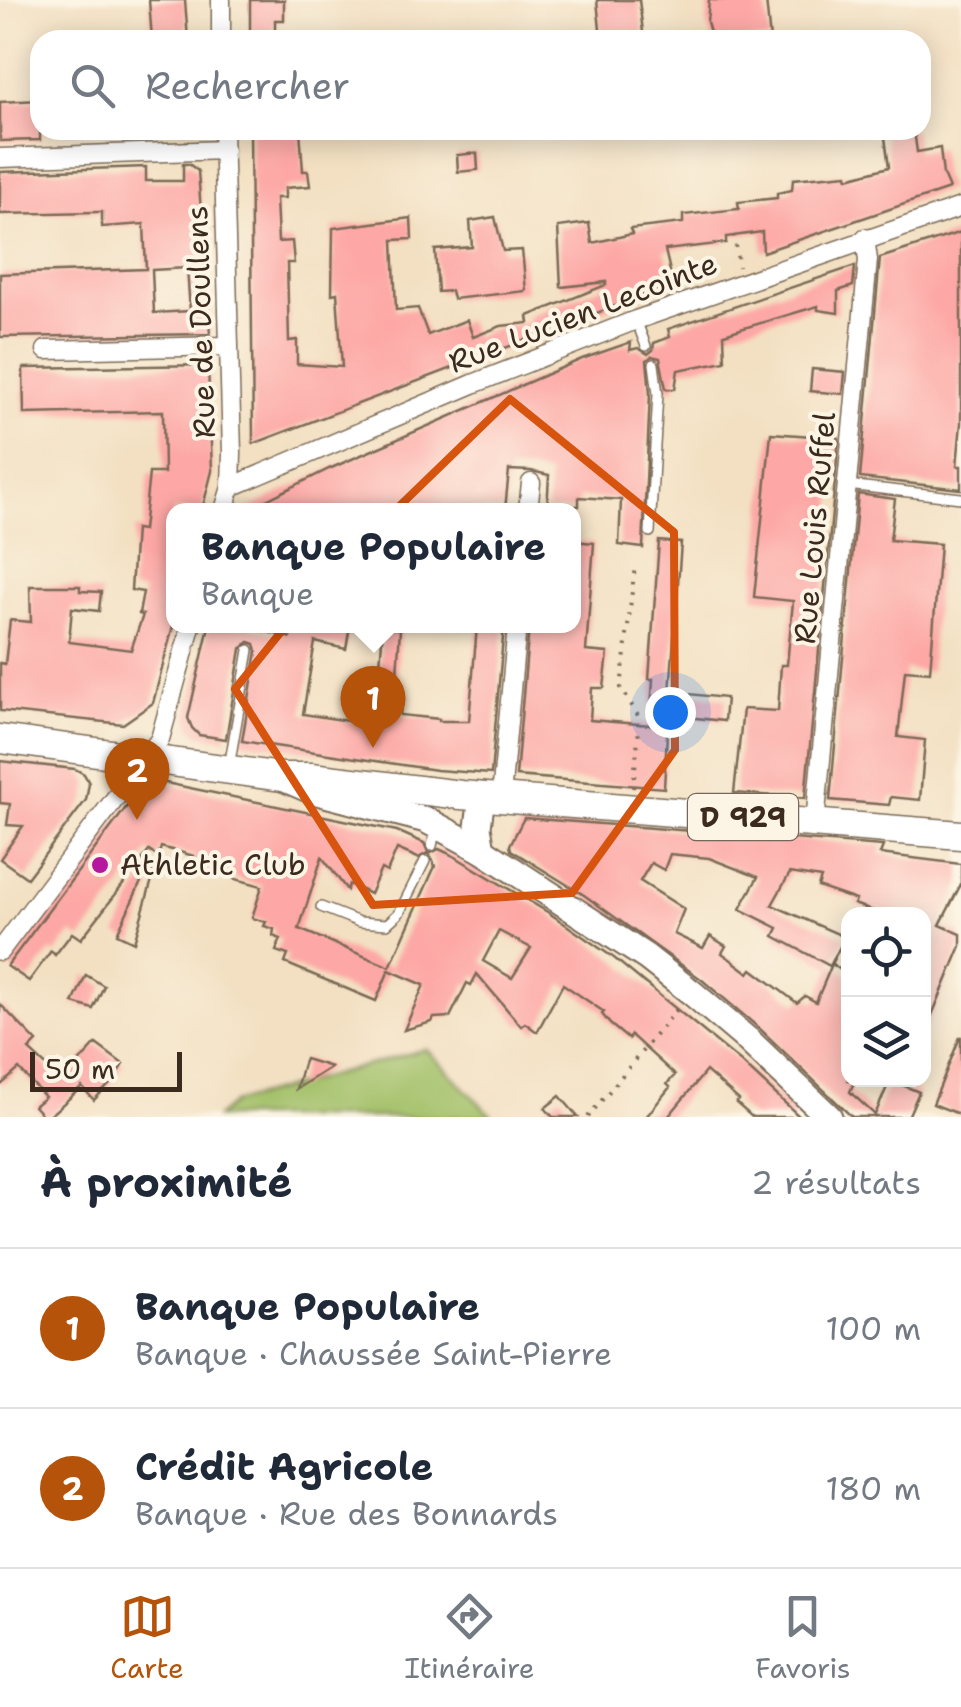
<!DOCTYPE html>
<html lang="fr">
<head>
<meta charset="utf-8">
<style>
	body { margin:0; font-family:"Shantell Sans",sans-serif; background:#f6f6f7; color:#1f2937 }
	.controls { position:absolute; right:30px; bottom:30px; display:grid; overflow:hidden; border-radius:20px; box-shadow:0 5px 25px #0003 }
	.controls button { width:90px; height:90px; display:grid; place-items:center; padding:0; border:0; border-bottom:2px solid #e0e1e3; background:#fff; color:#1f2937; font:50px sans-serif }
	.scale { position:absolute; left:30px; bottom:25px; width:152px; box-sizing:border-box; padding-left:10px; border:5px solid #3b2a1e; border-top:0; font-size:28px; line-height:35px; white-space:nowrap; color:#3b2a1e; -webkit-text-stroke:8px #fcf5e5; paint-order:stroke }
	.you { position:absolute; left:670px; top:712px; width:35px; height:35px; margin:-25px; border:8px solid #fff; border-radius:50%; background:#1a73e8; box-shadow:0 0 0 15px #1a73e833 }
	.badge { display:grid; place-items:center; width:65px; height:65px; border-radius:50%; background:#b45309; color:#fff; font-size:32px; font-weight:700 }
	.pin { position:absolute; translate:-50% -82px; filter:drop-shadow(0 2px 5px #0008) }
	.pin::after { content:''; position:absolute; top:52px; width:35px; height:30px; background:inherit; clip-path:polygon(0 0,100% 0,50% 100%) }
	.popup { position:absolute; left:166px; top:503px; width:415px; height:130px; box-sizing:border-box; display:grid; place-content:center; border-radius:20px; background:#fff; filter:drop-shadow(0 2px 8px #0005); font-size:32px; white-space:nowrap; color:#747a83 }
	.popup b { font-size:38px; color:#1f2937 }
	.popup::after { content:''; position:absolute; left:50%; top:100%; margin-left:-20px; border:20px solid transparent; border-top-color:#fff }
	.list { margin:0; padding:0; list-style:none }
	h2 { display:flex; justify-content:space-between; align-items:center; height:130px; margin:0; padding:0 40px; font-size:42px }
	h2 small { font-size:32px; font-weight:400; color:#747a83 }
	.list li { display:grid; grid-template-columns:65px 1fr auto; gap:30px; align-items:center; box-sizing:border-box; height:160px; padding:0 40px; border-top:2px solid #e0e1e3 }
	.list b { display:block; font-size:38px; white-space:nowrap }
	.list p { margin:0; font-size:32px; white-space:nowrap; color:#747a83 }
	.list em { font-size:32px; font-style:normal; color:#747a83 }
	.icon { flex:none; width:55px; height:55px; fill:none; stroke:currentColor; stroke-width:2; stroke-linecap:round; stroke-linejoin:round }
	.map { position:relative; flex:none; width:961px; height:1117px; overflow:hidden }
	.search { position:absolute; background:#fff; box-shadow:0 5px 25px #0003; left:30px; right:30px; top:30px; height:110px; display:flex; align-items:center; gap:25px; box-sizing:border-box; padding:0 35px; border-radius:30px; color:#747a83; font-size:38px }
	.sheet { height:450px; background:#fff }
	nav { display:flex; justify-content:space-around; align-items:center; box-sizing:border-box; height:140px; border-top:2px solid #e0e1e3; background:#fff; font-size:28px; color:#747a83 }
	nav a { display:grid; justify-items:center; gap:5px }
	nav .on { color:#b45309 }
	.map>svg:first-child { display:block }
</style>
</head>
<body>
<div class="map">
<svg width="961" height="1117" viewBox="0 0 961 1117">
	<rect width="100%" height="100%" fill="#fcf5e5"/>
	<filter id="ink" filterUnits="userSpaceOnUse"><feTurbulence type="fractalNoise" baseFrequency=".01" numOctaves="2"/><feDisplacementMap in="SourceGraphic" scale="20" xChannelSelector="R" yChannelSelector="G"/><feConvolveMatrix kernelMatrix="1 2 1 2 8 2 1 2 1" color-interpolation-filters="sRGB"/></filter>
	<filter id="wash" filterUnits="userSpaceOnUse"><feTurbulence type="fractalNoise" baseFrequency=".0048" numOctaves="4" result="noise"/><feDisplacementMap in="SourceGraphic" scale="40" xChannelSelector="R" yChannelSelector="G"/><feGaussianBlur stdDeviation="2.25" result="paint"/><feColorMatrix in="noise" values="0 0 0 0 0 0 0 0 0 0 0 0 0 0 0 0 0 1.4 0 .05"/><feComposite in="paint" operator="in"/></filter>
	<g filter="url(#wash)">
		<rect width="100%" height="100%" fill="#f3e0c2"/>
		<!-- green -->
		<path fill="#a2c067" stroke="#6e7542" stroke-width="2.5" d="M426 1049 493 1117H216L233 1103Z"/>
		<g id="blocks">
			<!-- building -->
			<g fill="#fda8a6" fill-rule="evenodd">
				<path d="M149 0H185L188 40H152Z"/>
				<path d="M250 0H284V20H275V35L250 37Z"/>
				<path d="M597 0H639L644 40H601Z"/>
				<path d="M709 0H766L770 40H712L707 22Z"/>
				<path d="M40 100V140L0 141V102Z"/>
				<path d="M250 130H300L303 171H308L310 186 285 188V198H276L278 242 292 241 294 263H287L289 341 297 340V364L342 367 337 293 332 294 333 228 411 218 412 239 393 240 396 310 418 308 428 335 467 320 473 337 501 326 529 323 528 316 606 285V282L561 287 558 227 589 223 592 243 632 234 630 229 683 223V215L739 209 738 202 777 198V193L792 190 793 179 847 174 848 178 889 167 884 130H914L917 152 940 148 943 175 949 189 763 252 762 232 726 237V243L665 250 673 284 253 444Z"/>
				<path d="M477 153 478 170 458 172 457 155Z"/>
				<path d="M183 164H189L198 171 210 334 0 337V274L146 269 144 224 102 227V212H97L0 214V172L146 167V181H183ZM187 268 190 311 154 313 152 270Z"/>
				<path d="M495 217 503 251 522 250 526 291 453 299 451 291 438 292 435 250 472 247 470 221Z"/>
				<path d="M961 232V423L957 466H961V489L860 478 880 258Z"/>
				<path d="M855 266 853 286 838 291V313L818 310V306L724 334 725 361 678 370 675 389H666L660 358 652 356 647 360 650 394 643 548 619 545 621 500 579 497V506H574V510H547L549 475 531 471 509 470 505 510H246L329 469 582 359 631 342 630 350 638 348 648 354 653 350 654 343 670 337 668 329Z"/>
				<path d="M208 365 212 471 202 510H173V626L153 703 123 724 0 711V663L5 664 10 620 31 622 30 586H80V591L101 592 99 611 72 608 69 642 131 650 143 615 139 614 143 592 131 590 135 529 143 530 149 473H164L163 411 24 414 23 368Z"/>
				<path d="M812 369 845 372 843 394 810 391Z"/>
				<path d="M771 433 839 438 805 798 734 793 743 709 778 711 781 665H787L793 601 754 597Z"/>
				<path d="M858 494 895 499 890 540 940 544 930 672 905 670 898 737 925 740 920 800 891 797 889 805 830 800Z"/>
				<path d="M573 541 594 543 586 651 608 653 604 688H592L590 720 650 725 653 679H649L659 541 681 543 670 692 726 698 724 721 668 715 664 788 516 776 529 626H573Z"/>
				<path d="M209 626H251V628L292 638 274 632 275 626H350L346 649 315 642 303 714 375 725 383 628 400 629 396 689H402L400 715 439 719V721H469L477 626H504L491 774 436 770 242 741 257 651 255 644 249 642 241 649 226 739 199 735 192 728 188 718Z"/>
				<path d="M0 761 75 769 84 774 89 783 86 800 27 878 0 859 23 826 7 825 10 804 0 803Z"/>
				<path d="M161 782 397 831 424 843 429 854 439 849 454 856 549 913 614 958 741 1062 800 1117H752L736 1103 739 1100 706 1071 668 1117H646L670 1087 667 1084 675 1075 631 1035 628 1039 610 1024 602 1014 604 1012 563 984 537 1032 525 1023 521 1026 477 974 471 985 467 983 450 1017 434 1018 432 1022 404 1030 424 985 389 970 376 1001 285 963 288 955 276 951 281 939 273 936 274 929 264 926 266 922 252 918 262 886 210 872 192 864 194 856 161 847 158 857 149 851 81 939 72 933 55 955 51 951 29 981 7 966 137 793ZM397 849 418 858 428 853 435 866 390 967 299 929 322 857 347 890 349 884 370 894 381 869 387 872ZM499 931 531 948 512 978 483 961Z"/>
				<path d="M524 818 883 846 880 854 961 864V884L940 925 961 934V946L924 1034V914H881L854 904 856 900 818 887 821 878 790 873 772 905 845 937 830 966 774 936 778 928 740 909 758 877 709 858 670 854 664 870 651 863 640 881 684 909 674 934 703 948 710 936 726 946 722 953 749 973 752 969 797 1003 805 996 816 1002 832 964 848 975V1041L844 1052 848 1054V1080H855L850 1092 875 1115 890 1080 919 1092 908 1117H852L760 1029 701 979 584 895 511 850 510 845Z"/>
				<path d="M146 871 154 873 134 942 117 934Z"/>
				<path d="M86 975 104 986 93 1009 73 1003Z"/>
				<path d="M0 1004 37 1042 29 1050 56 1075 63 1067 69 1073 96 1044 123 1064 112 1082 94 1100 82 1087 48 1117H44L34 1106 45 1097 19 1069 0 1086Z"/>
				<path d="M960 1037H961V1115L933 1104Z"/>
				<path d="M305 1059 331 1067 296 1089 303 1064Z"/>
				<path d="M560 1096 578 1117H553L545 1108Z"/>
			</g>
		</g>
	</g>
	<g filter="url(#ink)">
		<use href="#blocks" fill-opacity="0" stroke="#7b6a57" stroke-width="2.5"/>
		<g fill="none" stroke-linecap="round" stroke-linejoin="round">
			<defs>
				<g id="lane">
					<path d="M636 320 646 346"/>
					<path d="M847 485 961 498"/>
					<path d="M650 532 658 394 654 364"/>
					<path d="M229 767 249 650"/>
					<path d="M432 846 436 827"/>
					<path d="M321 907 359 922 387 924 399 913 425 861"/>
				</g>
				<g id="street">
					<path d="M221 0V40"/>
					<path d="M223 130 232 453 231 487 224 510"/>
					<path d="M0 158 224 150"/>
					<path d="M46 350 228 346"/>
					<path d="M231 487 473 384 636 320 961 207"/>
					<path d="M528 510 531 483"/>
					<path d="M501 797 517 626"/>
					<path d="M815 823 868 260 865 238"/>
					<path d="M0 951 160 739 191 626"/>
				</g>
				<g id="secondary">
					<path d="M285 779 313 791 426 820 482 850 646 957 691 992 749 1041 829 1117"/>
					<path d="M482 796 478 827 482 850"/>
				</g>
				<path id="primary" d="M0 739 282 777H311L461 795 961 835"/>
			</defs>
			<!-- lane casing -->
			<use href="#lane" stroke="#7b6a57" stroke-width="12"/>
			<!-- street casing -->
			<use href="#street" stroke="#7b6a57" stroke-width="21"/>
			<!-- secondary casing -->
			<use href="#secondary" stroke="#7b6a57" stroke-width="29"/>
			<!-- primary casing -->
			<use href="#primary" stroke="#7b6a57" stroke-width="31"/>
			<!-- path -->
			<g stroke="#7b6a57" stroke-width="4" stroke-dasharray="2.5 8" stroke-linecap="butt">
				<path d="M734 235 739 267"/>
				<path d="M633 788 640 719 621 688 635 565"/>
				<path d="M588 1117 677 1009"/>
			</g>
			<!-- lane -->
			<use href="#lane" stroke="#fff" stroke-width="9"/>
			<!-- street -->
			<use href="#street" stroke="#fff" stroke-width="18"/>
			<!-- secondary -->
			<use href="#secondary" stroke="#fff" stroke-width="25"/>
			<!-- primary -->
			<use href="#primary" stroke="#fff" stroke-width="28"/>
		</g>
	</g>
	<!-- marked area -->
	<path fill="none" stroke="#d7540e" stroke-width="8" stroke-linejoin="round" d="M510 399 674 532 675 750 572 893 373 905 235 689 322 581Z"/>
	<!-- markers -->
	<circle fill="#b5179e" stroke="#fcf5e5" stroke-width="4" cx="100" cy="865" r="10"/>
	<g text-anchor="middle" stroke-width="8" stroke-linejoin="round" paint-order="stroke">
		<!-- shield labels -->
		<rect fill="#fcf5e5" stroke="#75675a" stroke-width="2.5" x="688" y="794" width="110" height="46" rx="8"/>
		<g font-size="28" font-weight="bold" fill="#3b2a1e">
			<text x="743" y="827">D 929</text>
		</g>
		<!-- street labels -->
		<g font-size="30" fill="#3b2a1e" stroke="#fcf5e5">
			<text transform="translate(583 313) rotate(-21)" y="10">Rue Lucien Lecointe</text>
			<text transform="translate(201 322) rotate(-92)" y="10">Rue de Doullens</text>
			<text transform="translate(815 528) rotate(-85)" y="10">Rue Louis Ruffel</text>
		</g>
		<!-- poi labels -->
		<g font-size="30" fill="#3b2a1e" stroke="#fcf5e5" text-anchor="start">
			<text x="120" y="875">Athletic Club</text>
		</g>
	</g>
</svg>
<div class="controls">
<button><svg class="icon" aria-label="locate" viewBox="0 0 24 24"><circle cx="12" cy="12" r="6"/><path d="M12 2v4M12 18v4M2 12h4M18 12h4"/></svg></button>
<button><svg class="icon" aria-label="layers" viewBox="0 0 24 24"><path d="M12 4l9 5-9 5-9-5zM3 14l9 5 9-5"/></svg></button>
</div>
<div class="scale">50 m</div>
<div class="you"></div>
<div class="pin badge" style="left:373px;top:748px">1</div>
<div class="popup"><b>Banque Populaire</b>Banque</div>
<div class="pin badge" style="left:137px;top:820px">2</div>
<div class="search"><svg class="icon" aria-label="search" viewBox="0 0 24 24"><circle cx="10" cy="10" r="6"/><path d="M15 15l6 6"/></svg>Rechercher</div>
</div>
<section class="sheet">
<h2>À proximité<small>2 résultats</small></h2>
<ul class="list">
<li><span class="badge">1</span><div><b>Banque Populaire</b><p>Banque · Chaussée Saint-Pierre</p></div><em>100 m</em></li>
<li><span class="badge">2</span><div><b>Crédit Agricole</b><p>Banque · Rue des Bonnards</p></div><em>180 m</em></li>
</ul>
</section>
<nav>
<a class="on"><svg class="icon" aria-label="map" viewBox="0 0 24 24"><path d="M3 6l6-2 6 2 6-2v14l-6 2-6-2-6 2zM9 4v14M15 6v14"/></svg>Carte</a>
<a><svg class="icon" aria-label="directions" viewBox="0 0 24 24"><path d="M12 3l9 9-9 9-9-9zM9 14v-3h6M13 9l2 2-2 2"/></svg>Itinéraire</a>
<a><svg class="icon" aria-label="saved" viewBox="0 0 24 24"><path d="M7 4h10v16l-5-4-5 4z"/></svg>Favoris</a>
</nav>
</body>
</html>
